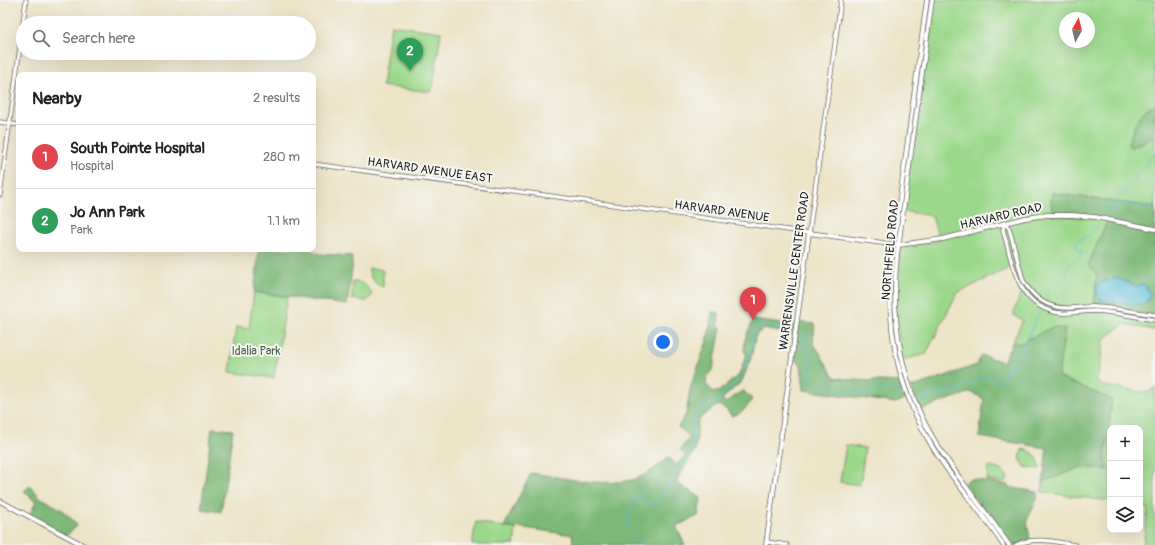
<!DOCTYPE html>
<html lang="en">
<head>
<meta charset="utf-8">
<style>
	body { margin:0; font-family:Pangolin,sans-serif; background:#f2f2f2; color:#222 }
	.controls { position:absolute; right:12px; bottom:12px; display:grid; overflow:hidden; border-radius:8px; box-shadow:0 4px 16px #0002 }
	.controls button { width:36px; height:36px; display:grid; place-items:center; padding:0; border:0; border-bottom:1px solid #e0e0e0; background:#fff; color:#222; font:20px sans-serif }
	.compass { position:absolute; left:1059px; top:12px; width:36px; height:36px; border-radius:50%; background:#fff; box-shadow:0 4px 16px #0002; rotate:8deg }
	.you { position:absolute; left:663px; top:342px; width:14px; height:14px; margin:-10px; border:3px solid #fff; border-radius:50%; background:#1a73e8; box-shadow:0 0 0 6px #1a73e833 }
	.badge { display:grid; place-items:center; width:26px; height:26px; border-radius:50%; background:#111827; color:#fff; font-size:13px; font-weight:700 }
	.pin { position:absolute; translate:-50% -33px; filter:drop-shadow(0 1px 2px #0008) }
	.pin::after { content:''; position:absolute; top:21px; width:14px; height:12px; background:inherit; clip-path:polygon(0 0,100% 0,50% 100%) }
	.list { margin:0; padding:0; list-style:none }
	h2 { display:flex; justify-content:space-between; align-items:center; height:52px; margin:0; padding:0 16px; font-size:17px }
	h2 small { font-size:13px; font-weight:400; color:#767676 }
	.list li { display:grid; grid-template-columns:26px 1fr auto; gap:12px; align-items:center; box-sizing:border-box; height:64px; padding:0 16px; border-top:1px solid #e0e0e0 }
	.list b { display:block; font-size:15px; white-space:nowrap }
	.list p { margin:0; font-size:13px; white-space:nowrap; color:#767676 }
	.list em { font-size:13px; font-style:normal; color:#767676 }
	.icon { flex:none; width:22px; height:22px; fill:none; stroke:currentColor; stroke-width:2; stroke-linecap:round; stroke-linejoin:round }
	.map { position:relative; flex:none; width:1155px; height:545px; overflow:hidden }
	.search { position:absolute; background:#fff; box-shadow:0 4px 16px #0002; left:16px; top:16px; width:300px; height:44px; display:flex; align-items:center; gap:10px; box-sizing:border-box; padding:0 14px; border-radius:22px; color:#767676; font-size:15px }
	.panel { position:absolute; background:#fff; box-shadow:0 4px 16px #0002; left:16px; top:72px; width:300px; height:180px; border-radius:8px }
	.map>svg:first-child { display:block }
</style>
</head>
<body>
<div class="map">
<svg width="1155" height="545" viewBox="0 0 1155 545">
	<rect width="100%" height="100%" fill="#f6f6f2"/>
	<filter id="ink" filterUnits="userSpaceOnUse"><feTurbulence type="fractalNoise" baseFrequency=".025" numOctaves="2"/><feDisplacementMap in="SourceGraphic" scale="8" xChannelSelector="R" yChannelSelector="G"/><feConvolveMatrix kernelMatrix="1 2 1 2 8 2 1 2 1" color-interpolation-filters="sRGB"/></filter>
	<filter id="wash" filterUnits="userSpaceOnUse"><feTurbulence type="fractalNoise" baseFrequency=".012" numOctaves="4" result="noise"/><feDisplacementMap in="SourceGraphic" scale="16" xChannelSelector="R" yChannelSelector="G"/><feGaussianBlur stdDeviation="0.9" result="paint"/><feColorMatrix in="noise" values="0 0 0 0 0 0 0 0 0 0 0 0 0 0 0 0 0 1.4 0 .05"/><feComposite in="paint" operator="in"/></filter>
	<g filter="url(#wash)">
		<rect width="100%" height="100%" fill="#ece4c6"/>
		<!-- green -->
		<g fill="#9cd88c" stroke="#5c7a54" fill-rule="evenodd">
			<path d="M933 0H1155V222L1108 219 1097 274 1094 311 1155 320V330L1124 324 1104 339 1097 381 1100 385 1147 393 1155 387V545H1143L1148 508 1140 506V428H1110V501L1042 492 1043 482 1081 467 1105 460 1112 400 1058 377 1053 327 1019 344 1013 341 1023 320 1013 315 1022 289 1013 266 957 293 926 354 902 360 895 309 898 245 939 240 932 216 903 211 907 172 905 173 914 111H915ZM1065 18H1089V42H1065Z"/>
			<path d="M391 25 441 32 432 92 382 86Z"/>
			<path d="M369 268 383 270V287C375 285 368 276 369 268Z"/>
			<path d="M353 281C363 283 368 285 372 295L367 301 352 299Z"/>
			<path d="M254 292 287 297 274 378 230 372 236 327 249 329Z"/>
			<path d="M846 445 865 448 860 485 840 482Z"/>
			<path d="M1022 449C1033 450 1039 457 1040 469L1025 467 1022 460 1020 461Z"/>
			<path d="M988 467C997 468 1006 470 1008 480L1006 482 987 480Z"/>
			<path d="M476 522 516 529 514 545H472Z"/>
		</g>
		<!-- forest -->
		<g fill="#7db878" stroke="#4c6a4a" fill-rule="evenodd">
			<path d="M1155 104V137L1134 146 1130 147 1128 144C1134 128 1138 111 1155 104Z"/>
			<path d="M1052 193 1155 207V315L1094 307 1097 274 1088 265 1108 219 1052 215 1051 199ZM1106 280 1133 284 1136 286 1135 305 1101 300Z"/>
			<path d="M259 249H307L320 254 352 256V270L347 305 254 292Z"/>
			<path d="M712 312 719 313 718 324 721 328 713 369 707 376 706 384 713 392H718L739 375 747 353 744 352 745 339 753 320 796 326 797 322 815 324 813 343 818 350 834 377 852 380 903 382 909 398 895 403 804 390 801 364 792 358 795 335 764 329 756 334 751 358 742 381 722 399 726 403 743 390 752 399C747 408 742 414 731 416L726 409 718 405 701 417 697 425V437L695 450 676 481 678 484 701 498 698 516 676 526 685 545H572L573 535 517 527 516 529 504 527 531 473C562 477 605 488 635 479 647 475 659 466 668 457L676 465 686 455 680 450 690 437 678 427 686 414 690 389 708 338Z"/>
			<path d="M1053 327 1065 329 1058 377 1112 400 1105 460 1108 470 1081 467 1043 482 1047 448 979 437 984 399 971 392 919 410 910 388 977 365 981 355 1003 362 1013 341 1019 344Z"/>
			<path d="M212 428 233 430 221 512 201 509Z"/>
			<path d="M972 479 1008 485V487L1038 492 1037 499 1027 520 1030 540 1016 545H1009L964 483 968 480Z"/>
			<path d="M30 486 41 498 62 510 78 525 66 536 29 516 36 502 24 491Z"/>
		</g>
		<!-- water -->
		<path fill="#58bbd7" stroke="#3a6c7a" d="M1116 278 1133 284 1136 286 1141 284 1145 285 1151 295 1146 303 1135 305 1100 300 1098 296 1096 288C1102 279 1107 281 1116 278Z"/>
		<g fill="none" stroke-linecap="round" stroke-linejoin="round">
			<!-- stream -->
			<g stroke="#58bbd7" stroke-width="1">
				<path d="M1153 155 1155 151"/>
				<path d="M1108 209 1110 211H1113L1115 206 1119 203 1155 209"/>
				<path d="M1106 211 1114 201 1133 182 1151 157"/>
				<path d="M1047 298C1047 281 1055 285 1067 279 1065 269 1069 262 1079 260L1082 251 1077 249 1075 247 1077 241 1089 236 1098 225"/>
				<path d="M796 331 800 332 803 336 805 348 810 355 808 376 826 387 840 391 852 390 863 395C872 392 879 388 889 389 894 390 897 392 902 393"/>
				<path d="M920 399 960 389 967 382 973 383C976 381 980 377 984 377 992 377 995 384 1003 381L1004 372 1014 367 1016 359 1021 354 1039 312"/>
				<path d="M691 451 693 448 694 439 691 428 695 415 699 409 715 403 740 379 752 348V341L756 327 762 326 793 331"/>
				<path d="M638 545 636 536 627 523 636 495 642 497 649 504 657 503 661 498 672 478 680 468 683 461"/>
			</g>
		</g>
	</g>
	<g filter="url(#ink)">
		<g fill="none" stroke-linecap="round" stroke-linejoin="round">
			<defs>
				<g id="secondary">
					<path d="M23 23 26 0"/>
					<path d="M0 122 19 125"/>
					<path d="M313 164 544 195 809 233 841 0"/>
					<path d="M0 195 23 24"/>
					<path d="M1004 223 1003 230C1013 264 1017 308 1061 313 1072 314 1084 311 1095 311 1115 312 1135 317 1155 320"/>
					<path d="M1004 223 1009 228 1023 280C1033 298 1049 309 1070 308 1079 308 1088 306 1097 307 1117 308 1136 312 1155 315"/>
					<path d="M767 542 787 545"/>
					<path d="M1016 545C1035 536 1055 542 1075 545"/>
				</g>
				<g id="primary">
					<path d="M927 0 891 264C886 338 900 399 942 462 961 490 985 516 1003 545"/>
					<path d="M932 0 897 255C890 320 901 387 936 443 958 479 985 510 1009 545"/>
					<path d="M0 501 83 545"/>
					<path d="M766 545 809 233 898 245 943 239 1025 218 1047 215H1072L1095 217 1155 229"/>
				</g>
			</defs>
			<!-- secondary casing -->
			<use href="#secondary" stroke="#656258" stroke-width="5"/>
			<!-- primary casing -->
			<use href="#primary" stroke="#656258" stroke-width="5.5"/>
			<!-- secondary -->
			<use href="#secondary" stroke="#fff" stroke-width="3.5"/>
			<!-- primary -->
			<use href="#primary" stroke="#fff" stroke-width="4"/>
		</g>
	</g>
	<g text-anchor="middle" stroke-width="4" stroke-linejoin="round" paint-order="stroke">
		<!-- street labels -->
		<g font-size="12" fill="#1c1c1c" stroke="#f6f6f2">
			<text transform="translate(430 170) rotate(8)" y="4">HARVARD AVENUE EAST</text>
			<text transform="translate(722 211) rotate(8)" y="4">HARVARD AVENUE</text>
			<text transform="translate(1001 216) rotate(-13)" y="4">HARVARD ROAD</text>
			<text transform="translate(890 250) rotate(-85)" y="4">NORTHFIELD ROAD</text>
			<text transform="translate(794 271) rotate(-82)" y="4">WARRENSVILLE CENTER ROAD</text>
		</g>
		<!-- park labels -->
		<g font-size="12" fill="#495e43" stroke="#f6f6f2">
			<text x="256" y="355">Idalia Park</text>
		</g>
	</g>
</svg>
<div class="controls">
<button>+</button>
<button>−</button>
<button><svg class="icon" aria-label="layers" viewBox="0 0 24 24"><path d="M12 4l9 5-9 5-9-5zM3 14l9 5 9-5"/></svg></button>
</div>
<svg class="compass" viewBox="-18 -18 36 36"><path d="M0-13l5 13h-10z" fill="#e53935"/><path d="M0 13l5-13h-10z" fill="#767676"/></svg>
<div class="you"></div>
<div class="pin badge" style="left:753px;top:320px;background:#e0444e">1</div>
<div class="pin badge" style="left:410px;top:71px;background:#2e9e5b">2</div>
<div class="search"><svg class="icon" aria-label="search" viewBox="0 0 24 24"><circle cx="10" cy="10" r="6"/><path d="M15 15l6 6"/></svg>Search here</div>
<section class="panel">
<h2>Nearby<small>2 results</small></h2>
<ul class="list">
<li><span class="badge" style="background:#e0444e">1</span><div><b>South Pointe Hospital</b><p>Hospital</p></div><em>280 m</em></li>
<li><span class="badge" style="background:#2e9e5b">2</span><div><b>Jo Ann Park</b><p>Park</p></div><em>1.1 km</em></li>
</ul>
</section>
</div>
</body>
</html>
